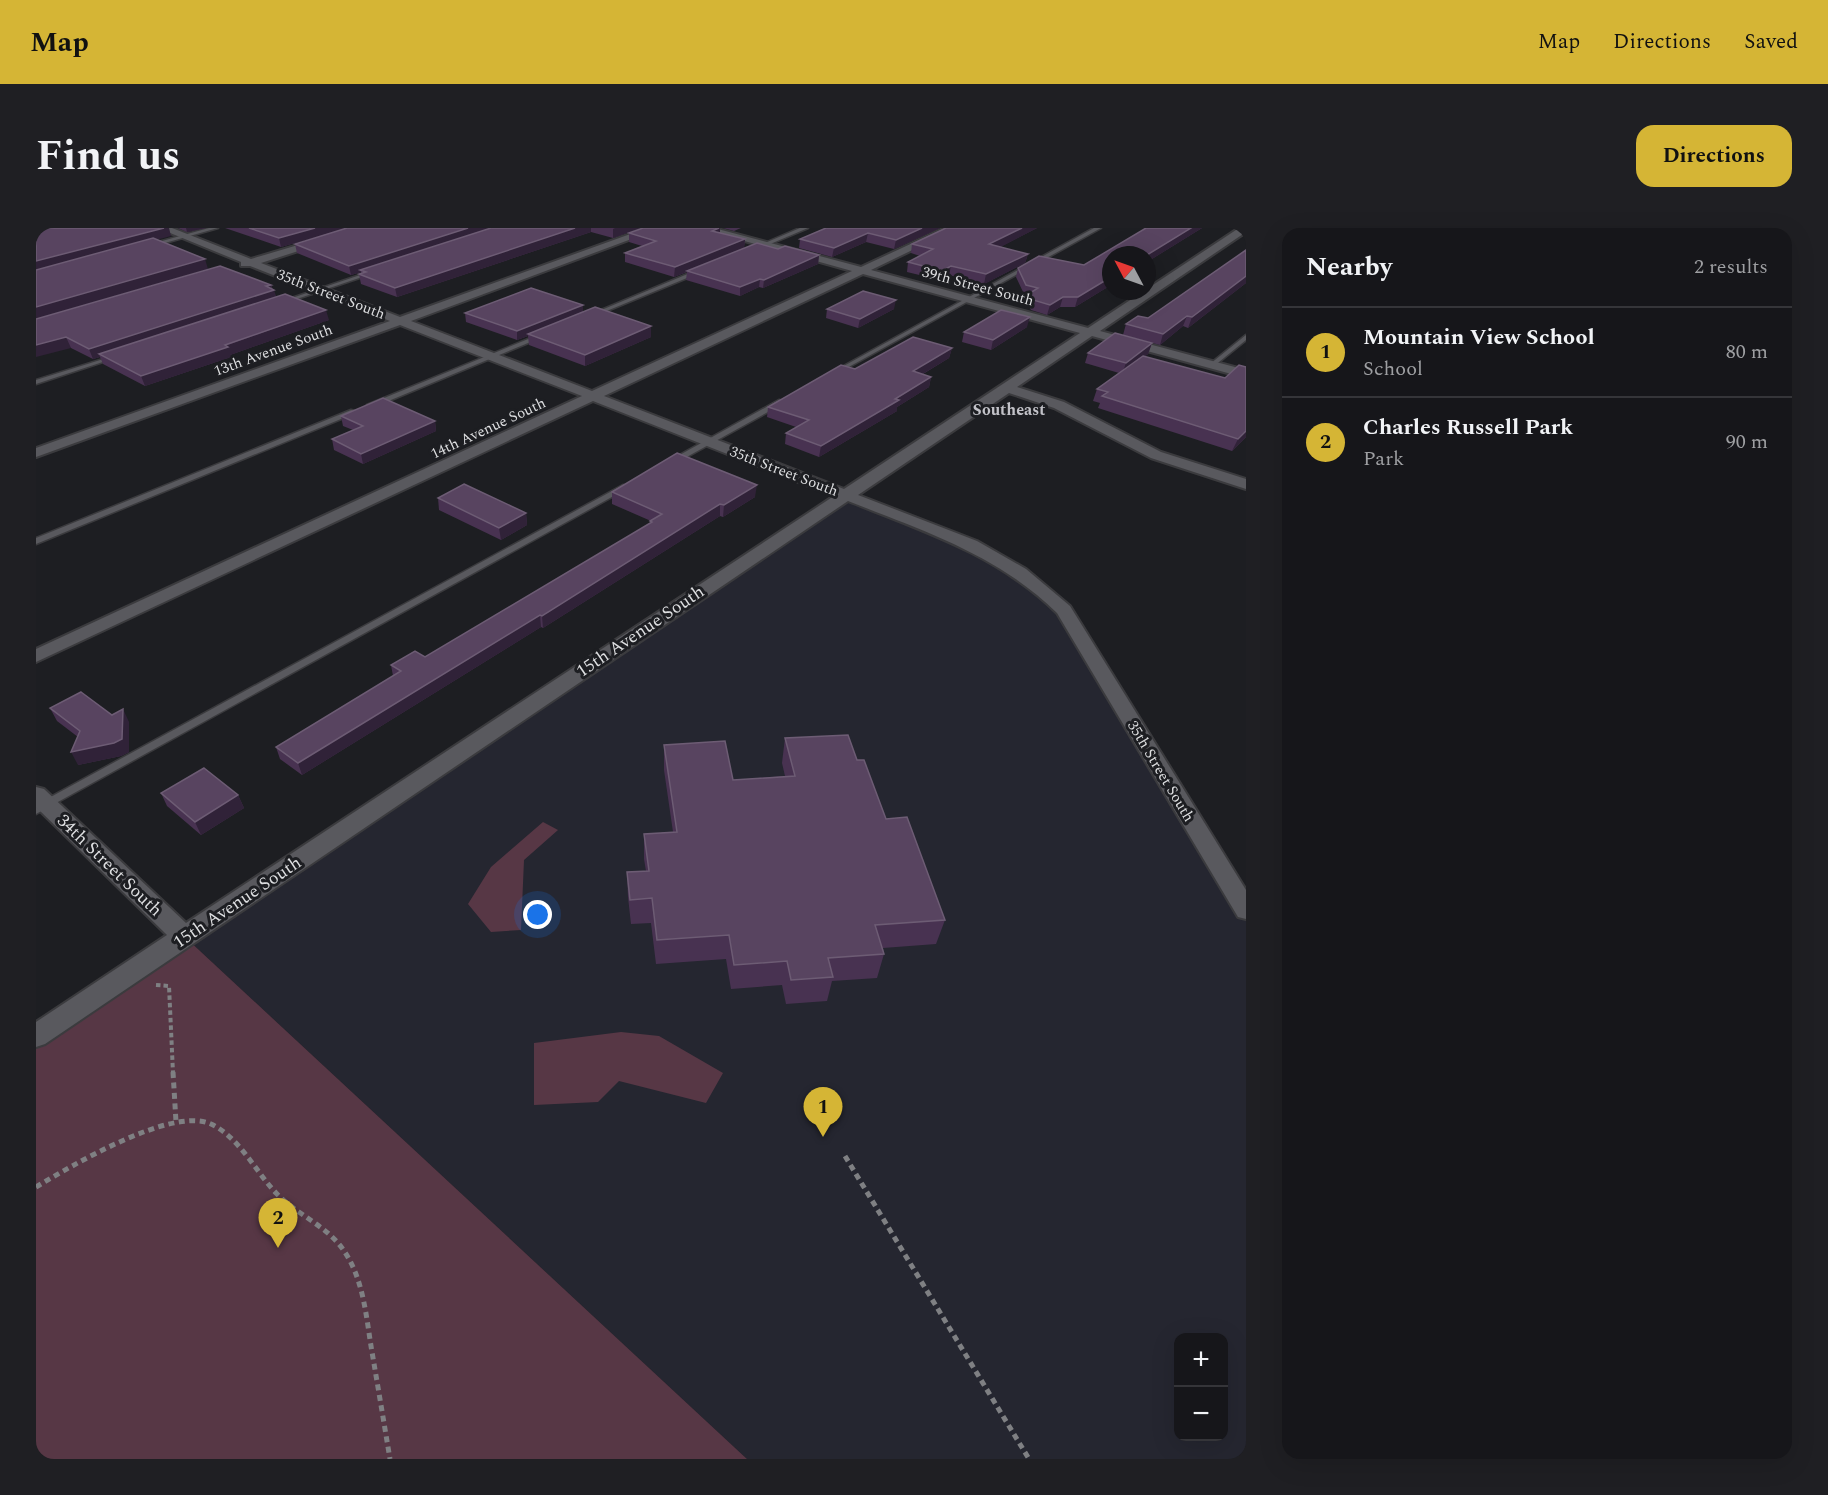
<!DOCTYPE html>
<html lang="en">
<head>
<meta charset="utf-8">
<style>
	body { margin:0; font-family:Spectral,serif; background:#1f1f23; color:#f1f3f6 }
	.controls { position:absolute; right:18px; bottom:18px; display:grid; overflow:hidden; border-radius:12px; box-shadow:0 6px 24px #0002 }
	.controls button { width:54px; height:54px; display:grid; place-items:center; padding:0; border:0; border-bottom:2px solid #353539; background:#16161a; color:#f1f3f6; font:30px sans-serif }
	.compass { position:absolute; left:1066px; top:18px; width:54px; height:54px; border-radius:50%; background:#16161a; box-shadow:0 6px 24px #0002; rotate:311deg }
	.you { position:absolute; left:502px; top:687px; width:21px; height:21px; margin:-15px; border:4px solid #fff; border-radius:50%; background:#1a73e8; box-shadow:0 0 0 9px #1a73e833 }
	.badge { display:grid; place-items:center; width:39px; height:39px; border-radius:50%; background:#d5b535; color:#111; font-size:20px; font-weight:700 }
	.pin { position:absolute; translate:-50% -50px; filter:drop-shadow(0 2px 3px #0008) }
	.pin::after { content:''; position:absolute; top:32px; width:21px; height:18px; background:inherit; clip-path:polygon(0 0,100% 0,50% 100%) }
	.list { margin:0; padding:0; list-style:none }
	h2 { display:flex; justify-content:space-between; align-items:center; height:78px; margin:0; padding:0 24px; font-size:26px }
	h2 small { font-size:20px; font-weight:400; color:#9e9fa2 }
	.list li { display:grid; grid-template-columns:39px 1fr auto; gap:18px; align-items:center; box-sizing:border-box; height:90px; padding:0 24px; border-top:2px solid #353539 }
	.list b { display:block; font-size:22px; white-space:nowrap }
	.list p { margin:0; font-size:20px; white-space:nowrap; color:#9e9fa2 }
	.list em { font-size:20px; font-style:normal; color:#9e9fa2 }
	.map { position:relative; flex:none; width:1210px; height:1231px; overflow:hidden; border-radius:18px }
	header { display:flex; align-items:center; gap:36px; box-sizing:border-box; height:84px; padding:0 30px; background:#d5b535; color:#111 }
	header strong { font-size:28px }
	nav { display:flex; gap:33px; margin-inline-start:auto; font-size:21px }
	.intro { display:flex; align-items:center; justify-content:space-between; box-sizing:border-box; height:144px; padding:0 36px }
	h1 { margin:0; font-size:42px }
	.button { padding:15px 27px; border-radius:18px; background:#d5b535; color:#111; font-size:21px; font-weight:700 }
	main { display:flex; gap:36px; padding:0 36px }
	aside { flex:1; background:#16161a; border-radius:18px; box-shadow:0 6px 24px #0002 }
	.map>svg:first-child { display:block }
</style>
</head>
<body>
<header>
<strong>Map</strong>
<nav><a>Map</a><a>Directions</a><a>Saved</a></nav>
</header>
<div class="intro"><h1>Find us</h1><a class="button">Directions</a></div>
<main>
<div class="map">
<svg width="1210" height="1231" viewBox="0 0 1210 1231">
	<rect width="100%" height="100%" fill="#1d1e22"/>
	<!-- built -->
	<path fill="#252630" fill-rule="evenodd" d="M807 266 935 316 1028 382 1210 682V1231H711L149 709ZM1142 1110H1188V1208H1142Z"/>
	<!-- green -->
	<g fill="#573745">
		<path d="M507 594 522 602 488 632 485 702 455 704 432 676 455 639Z"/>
		<path d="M149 709 711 1231H0V809Z"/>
		<path d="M585 804 623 808 687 845 670 875 583 853 562 874 498 877V815Z"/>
	</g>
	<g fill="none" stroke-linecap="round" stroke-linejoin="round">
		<defs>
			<g id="lane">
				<path d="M173 0H182L111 20 108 18Z"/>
				<path d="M764 0H772L720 22 715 21Z"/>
				<path d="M1058 0H1065L800 146 795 145Z"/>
				<path d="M666 40 668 43 556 89 551 88Z"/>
				<path d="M336 43 341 44 246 76 241 75Z"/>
				<path d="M507 105 509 106V108L338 179 331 177Z"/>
				<path d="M1210 107V112L1178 138H1174V136Z"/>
				<path d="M77 128 82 129 0 156V152Z"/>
				<path d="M743 172 750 174 638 236 631 234Z"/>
				<path d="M315 182 322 184 0 316V310Z"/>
				<path d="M587 257 594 259 0 586V577Z"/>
			</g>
			<path id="street" d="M122 0H136L215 31 319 0H334L225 35 364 89 611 0H625L375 93 556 163 816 43 662 0H678L825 39 909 0H922L835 42 1052 100 1203 0H1210V4L1064 103 1210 142V150L1056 108 981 159 1028 174 1125 224 1210 251V261L1115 230 1018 180 973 165 822 267 941 313 990 341 1034 378 1210 662V691L1202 689 1021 385C962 327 888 303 812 273L9 816 0 819V794L131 707 0 579V559L8 561 150 695 798 268 557 173 0 434V421L546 168 364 97 0 229V220L354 93 214 38H205V34ZM827 46 1044 105 808 261 568 168Z"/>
		</defs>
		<!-- lane casing -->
		<use href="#lane" stroke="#3b3b3e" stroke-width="3"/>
		<!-- street casing -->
		<use href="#street" stroke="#3b3b3e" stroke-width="4"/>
		<!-- path-far1 -->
		<path stroke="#7f8083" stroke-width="4" stroke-dasharray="4.5 3" stroke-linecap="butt" d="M120 757 133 758 137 845"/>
		<!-- path -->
		<g stroke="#7f8083" stroke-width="5" stroke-dasharray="6 4.5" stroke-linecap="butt">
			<path d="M137 844 140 894"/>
			<path d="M809 928 993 1231"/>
			<path d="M0 959C35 938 136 878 175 896 203 909 220 944 240 965 260 986 289 997 306 1020 328 1050 330 1089 336 1124 342 1159 348 1195 354 1231"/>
		</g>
		<!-- lane -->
		<use href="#lane" fill="#59595e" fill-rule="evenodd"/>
		<!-- street -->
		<use href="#street" fill="#59595e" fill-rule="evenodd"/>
	</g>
	<!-- wall -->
	<g fill="#483251">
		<path d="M142 0H170L151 4Z"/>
		<path d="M189 0H604L577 10 555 4 361 69 325 56 323 46H325V44L315 47 261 25 259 16 297 4 245 19Z"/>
		<path d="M607 0H684V5L709 11 708 20 742 21 783 27 782 36 727 60 723 59 704 68 650 52 651 44 638 49 589 34V25L606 18 593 14V5Z"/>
		<path d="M687 0H705L698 3Z"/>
		<path d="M790 0H904L858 21 830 14 796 29 763 20 764 11Z"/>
		<path d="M910 0H1001L964 19 992 26 989 35 948 56 913 47 904 52 871 44 872 34 884 28 875 25 876 16Z"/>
		<path d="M1110 0H1166L1111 34V27H1075V57L1039 79H1024L1011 87 995 82 991 75 993 68 988 66 980 49 982 40 1048 37Z"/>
		<path d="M1210 22V55L1152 100 1147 98 1124 117 1087 107 1090 96 1112 90Z"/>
		<path d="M235 57 240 69 293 92 194 127 195 129 109 158 67 136 64 129 57 131 35 120 0 91Z"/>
		<path d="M791 81H858L822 100 790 90Z"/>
		<path d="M547 84 615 98V109L549 138 493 117 492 108 481 112 430 94 429 85Z"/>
		<path d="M991 99 955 122 926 114 928 104Z"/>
		<path d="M1116 115 1112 126 1108 129 1189 150 1210 138V209L1196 223 1062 180 1064 175 1057 173 1061 161 1083 145 1049 135 1052 125Z"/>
		<path d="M916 120 913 130 887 146 895 149 893 159 861 179V183L783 229 749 216 750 205 760 199 731 189 732 179 819 141Z"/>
		<path d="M305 188 399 193 400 203 327 236 298 222 296 211 317 202 307 198Z"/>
		<path d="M576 264 719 269 687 289 684 288 507 400 505 399 266 547 244 531 240 519 357 448 355 437 389 429 614 295 615 293 576 276Z"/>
		<path d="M402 270 490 285 491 297 465 312 403 282Z"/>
		<path d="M14 480 76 487 93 494V524L85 528 42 537V509L21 493Z"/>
		<path d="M749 510 821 532 850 591 909 692 900 716 847 720 848 726 841 750 796 753 791 773 750 776 746 757 695 761 690 731 620 736 615 695 595 696 592 669 591 644 610 643 608 631V606L637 604 628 542V517L697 552 749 548 746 535Z"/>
		<path d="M125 565 202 567 208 580 165 607 131 578Z"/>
	</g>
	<!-- shaded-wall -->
	<g fill="#302238">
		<path d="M0 0H11L0 3Z"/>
		<path d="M128 0H133L135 8 0 44V33Z"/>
		<path d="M150 0H170L151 4Z"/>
		<path d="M279 0H311L245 19 243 10Z"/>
		<path d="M432 0H461L324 42 325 44 315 47 313 38Z"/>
		<path d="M539 0H555V4L361 69 359 60Z"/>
		<path d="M579 0H604L577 10V1Z"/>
		<path d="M683 0H684V8L676 3Z"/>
		<path d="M886 0H904L858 21 860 12Z"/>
		<path d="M986 0H1001L951 26 953 16Z"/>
		<path d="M1155 0H1166L1111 34V27Z"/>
		<path d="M832 5 830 14 796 29 798 20Z"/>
		<path d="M709 11 708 20 638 49 639 39Z"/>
		<path d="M992 26 989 35 948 56 950 46Z"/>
		<path d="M783 27 782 36 727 60 728 52Z"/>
		<path d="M169 31 172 41 0 91V79Z"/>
		<path d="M915 38 913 47 904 52 906 43Z"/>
		<path d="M1210 48V55L1152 100 1156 89Z"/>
		<path d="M1075 49V57L1039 79 1042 69Z"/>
		<path d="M724 51 723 59 704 68V59Z"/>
		<path d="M235 57 236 62H238L241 71 63 126 64 129 57 131 53 121Z"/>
		<path d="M1027 69 1024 79 1011 87 1014 77Z"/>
		<path d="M860 72 858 81 822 100 824 91Z"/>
		<path d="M547 77V86L492 106V108L481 112V103Z"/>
		<path d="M290 82 293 92 194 127 195 129 109 158 105 148Z"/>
		<path d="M1151 88 1147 98 1124 117 1127 106Z"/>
		<path d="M994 89 991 99 955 122 957 112Z"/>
		<path d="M615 98V109L549 138V127Z"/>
		<path d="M30 109 35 120 0 129V117Z"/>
		<path d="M1116 115 1112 126 1086 146 1090 135Z"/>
		<path d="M916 120 913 130 875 153 877 143Z"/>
		<path d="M895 149 893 159 861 179V183L783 229 785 218Z"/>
		<path d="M399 193 400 203 327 236 325 226Z"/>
		<path d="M1210 203V209L1196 223 1202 211Z"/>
		<path d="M721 257 719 269 687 289 688 277Z"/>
		<path d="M684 276V288L507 400 506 388Z"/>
		<path d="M490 285 491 297 465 312 463 300Z"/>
		<path d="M504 387 505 399 266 547 262 535Z"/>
		<path d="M87 481 93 494V524L85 528 42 537 35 524Z"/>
		<path d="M202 567 208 580 165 607 159 594Z"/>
	</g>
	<!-- building -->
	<g fill="#584460" stroke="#6d5c74" stroke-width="1.5">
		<path d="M11 0H128L0 33V3Z"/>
		<path d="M213 0H279L243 10Z"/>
		<path d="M311 0H432L313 38 259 16Z"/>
		<path d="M455 0H539L359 60 323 46 330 44 324 42Z"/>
		<path d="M607 0H683L676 3 709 11 639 39 589 25 620 13 593 5Z"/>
		<path d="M790 0H886L860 12 832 5 798 20 764 11Z"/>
		<path d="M910 0H986L953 16 992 26 950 46 915 38 906 43 872 34 897 21 876 16Z"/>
		<path d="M1110 0H1155L1111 27H1075V49L1042 69H1027L1014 77 997 72 994 65 1002 60 990 57 982 40 1003 28 1048 37Z"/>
		<path d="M117 10 169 31 0 79V42Z"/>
		<path d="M721 15 742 21 749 18 783 27 728 52 724 51 704 59 651 43Z"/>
		<path d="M1210 22V48L1156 89 1151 88 1127 106 1090 96 1102 88 1112 90Z"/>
		<path d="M184 38 235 57 230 58 238 62 53 121 30 109 0 117V91Z"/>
		<path d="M495 60 547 77 481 103 429 85Z"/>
		<path d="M827 63 860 72 824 91 791 81Z"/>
		<path d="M249 66 290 82 189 117 192 119 105 148 63 126Z"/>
		<path d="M559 79 615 98 549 127 492 106Z"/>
		<path d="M965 82 994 89 957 112 928 104Z"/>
		<path d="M1079 105 1116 115 1090 135 1052 125Z"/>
		<path d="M877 109 916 120 877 143 895 149 859 171 863 172 785 218 750 205 773 192 732 179 805 137 819 141Z"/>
		<path d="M1107 128 1189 150 1203 137 1210 139V203L1202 211 1066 168 1072 164 1061 161Z"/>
		<path d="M347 170 399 193 325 226 296 211 327 198 305 188Z"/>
		<path d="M641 225 721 257 688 277 684 276 506 388 504 387 262 535 240 519 365 443 355 437 379 423 389 429 616 294 614 293 626 286 576 264Z"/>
		<path d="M428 256 490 285 463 300 402 270Z"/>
		<path d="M45 464 76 487 87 481 86 511 78 515 35 524 44 503 14 480Z"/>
		<path d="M812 507 821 532H828L850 591 871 589 909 692 839 697 848 726 792 730 797 749 755 752 751 733 698 737 693 707 621 712 616 670 594 672 591 644 613 643 608 606 641 604 628 517 689 513 697 552 759 548 749 510Z"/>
		<path d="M168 540 202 567 159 594 125 565Z"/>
	</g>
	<g text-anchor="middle" stroke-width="6" stroke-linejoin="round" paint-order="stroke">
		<!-- far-street labels -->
		<g font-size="15" fill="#dddee0" stroke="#1d1e22">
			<text transform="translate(942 58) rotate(15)" y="5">39th Street South</text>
			<text transform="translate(295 66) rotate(21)" y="5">35th Street South</text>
			<text transform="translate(237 122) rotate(-20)" y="5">13th Avenue South</text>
			<text transform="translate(452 200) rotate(-25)" y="5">14th Avenue South</text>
			<text transform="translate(748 243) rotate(21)" y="5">35th Street South</text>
			<text transform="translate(1125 543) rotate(59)" y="5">35th Street South</text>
		</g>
		<!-- far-neighbourhood labels -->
		<g font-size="16" font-weight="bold" fill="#c2c2c8" stroke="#1d1e22">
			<text x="973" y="187">Southeast</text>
		</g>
		<!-- street labels -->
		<g font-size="18" fill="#dddee0" stroke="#1d1e22">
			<text transform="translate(604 403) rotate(-34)" y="6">15th Avenue South</text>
			<text transform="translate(74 637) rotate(44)" y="6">34th Street South</text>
			<text transform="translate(201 674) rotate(-34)" y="6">15th Avenue South</text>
		</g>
	</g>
</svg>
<div class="controls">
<button>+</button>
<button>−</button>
</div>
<svg class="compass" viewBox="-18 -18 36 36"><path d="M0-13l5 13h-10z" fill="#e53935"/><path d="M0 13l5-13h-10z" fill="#9e9fa2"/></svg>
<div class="you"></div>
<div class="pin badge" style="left:787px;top:909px">1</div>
<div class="pin badge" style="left:242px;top:1020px">2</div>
</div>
<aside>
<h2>Nearby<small>2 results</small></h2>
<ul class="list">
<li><span class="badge">1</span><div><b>Mountain View School</b><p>School</p></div><em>80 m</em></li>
<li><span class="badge">2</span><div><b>Charles Russell Park</b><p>Park</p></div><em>90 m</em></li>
</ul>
</aside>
</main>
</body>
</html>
